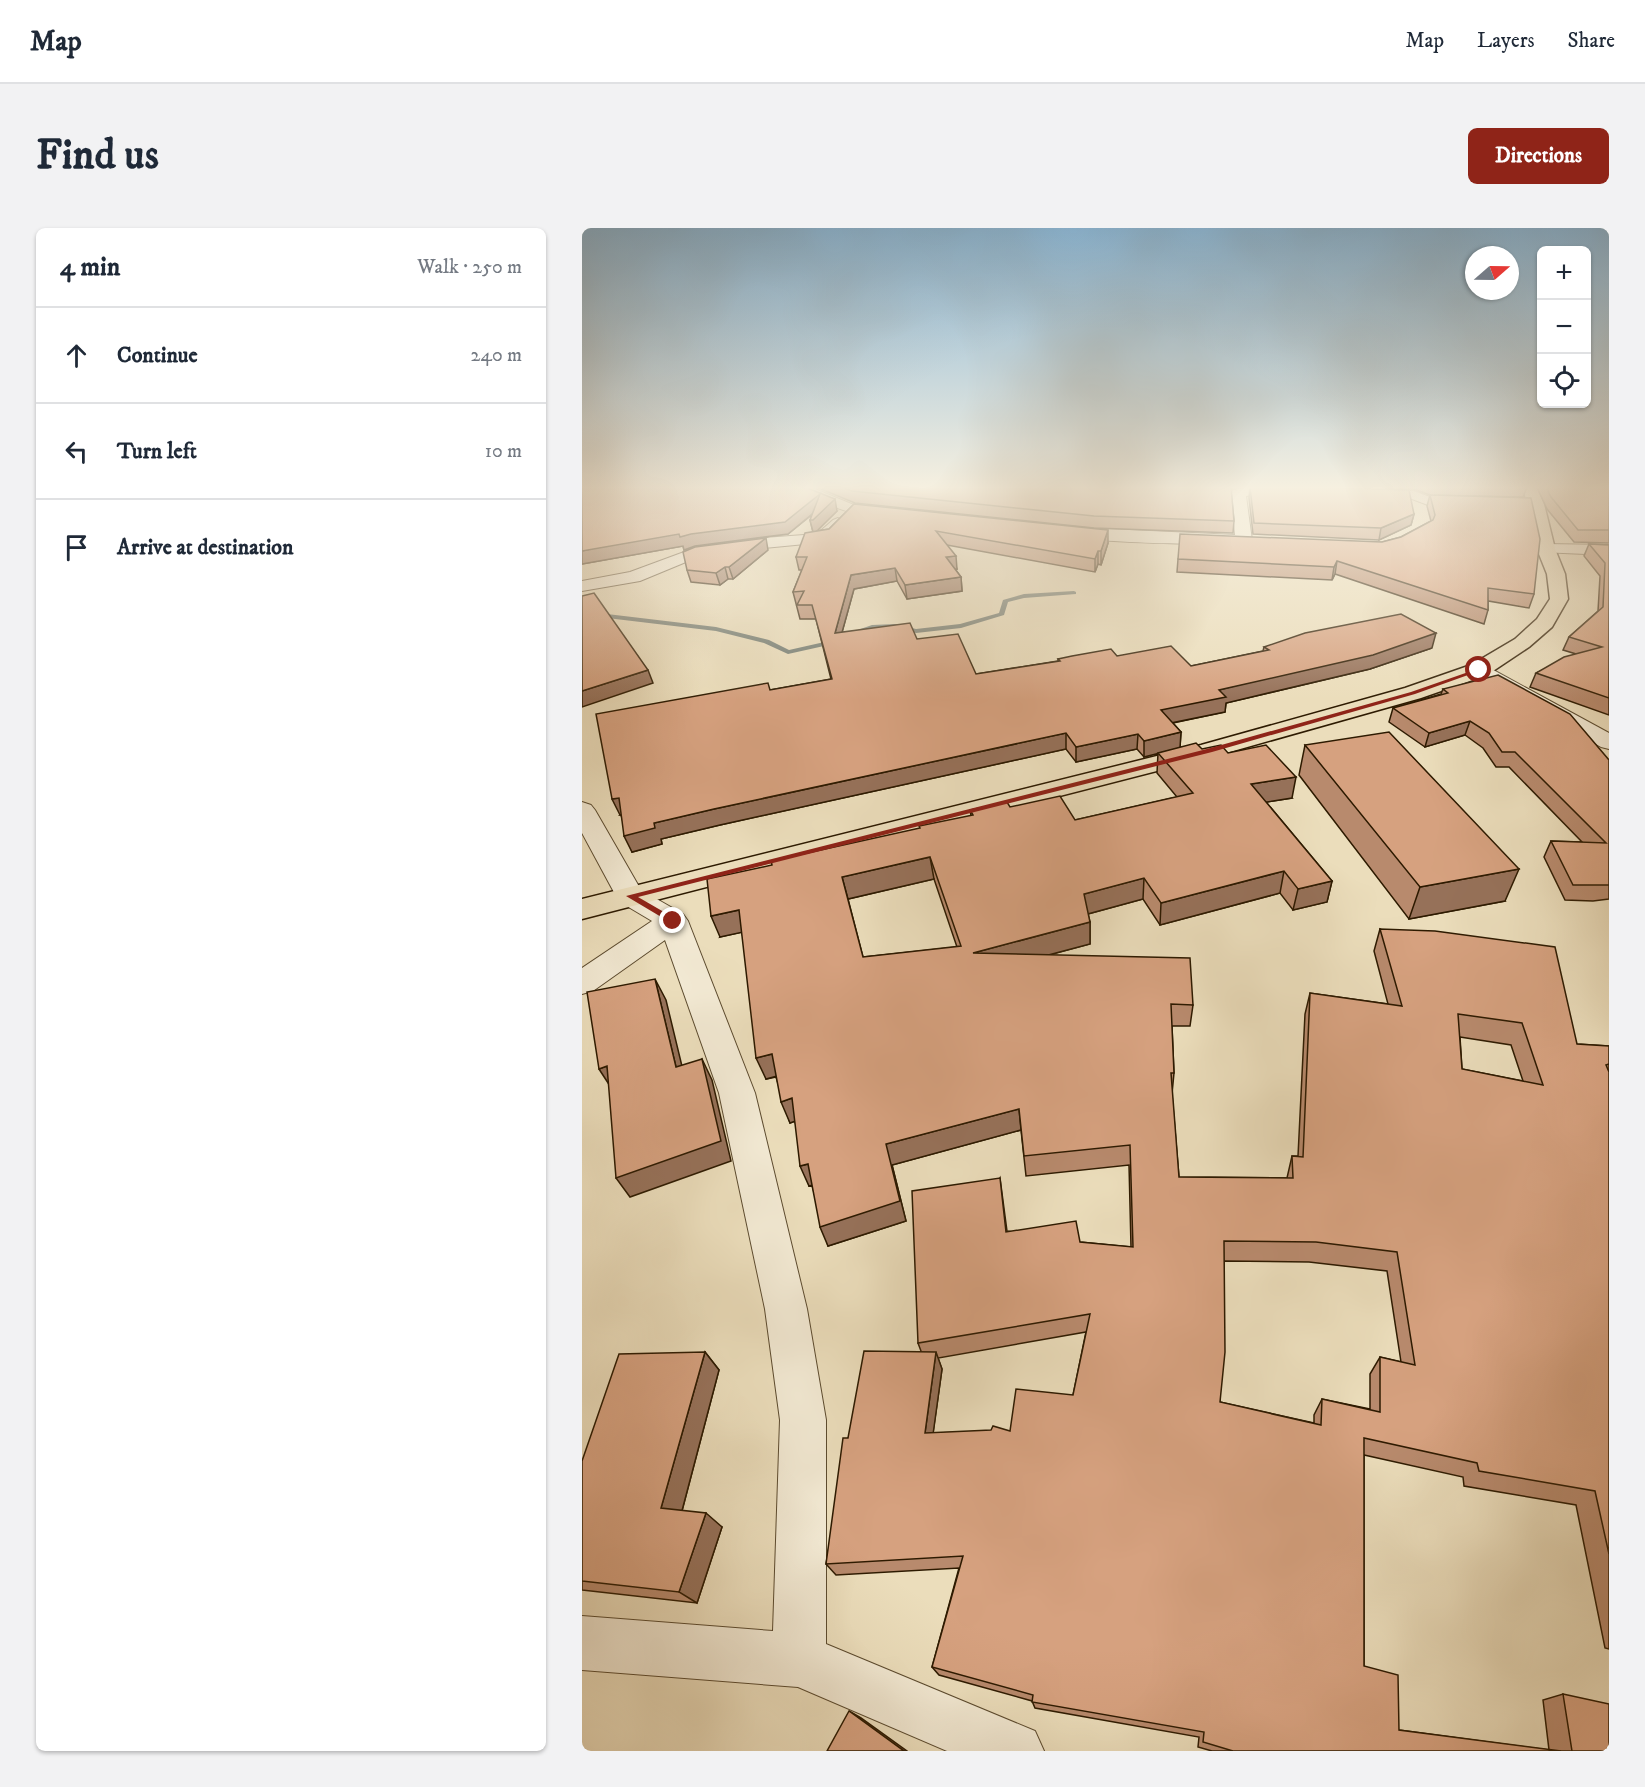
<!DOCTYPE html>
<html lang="en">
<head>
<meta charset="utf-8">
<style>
	body { margin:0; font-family:"IM FELL DW Pica",serif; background:#f2f2f3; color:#1f2937 }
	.controls { position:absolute; right:18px; top:18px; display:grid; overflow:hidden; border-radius:9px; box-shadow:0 2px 4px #0004 }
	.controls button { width:54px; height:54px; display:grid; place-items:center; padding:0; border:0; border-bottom:2px solid #e0e1e3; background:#fff; color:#1f2937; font:30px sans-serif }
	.compass { position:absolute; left:883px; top:18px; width:54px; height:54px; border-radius:50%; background:#fff; box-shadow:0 2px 4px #0004; rotate:70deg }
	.stop { position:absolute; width:18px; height:18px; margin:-14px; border:4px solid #8f2418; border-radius:50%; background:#fff }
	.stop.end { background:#8f2418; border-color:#fff; box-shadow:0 2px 6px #0008 }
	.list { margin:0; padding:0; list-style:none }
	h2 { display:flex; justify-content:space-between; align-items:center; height:78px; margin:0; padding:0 24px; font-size:26px }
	h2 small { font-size:20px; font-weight:400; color:#747a83 }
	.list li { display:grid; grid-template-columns:39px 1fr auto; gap:18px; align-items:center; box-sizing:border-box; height:96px; padding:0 24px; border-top:2px solid #e0e1e3 }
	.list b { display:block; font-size:22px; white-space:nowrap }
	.list em { font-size:20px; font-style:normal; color:#747a83 }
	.icon { flex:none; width:33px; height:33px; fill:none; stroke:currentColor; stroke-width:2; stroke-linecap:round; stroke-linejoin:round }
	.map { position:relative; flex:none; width:1027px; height:1523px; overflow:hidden; border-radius:9px }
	header { display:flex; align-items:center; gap:36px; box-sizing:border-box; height:84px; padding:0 30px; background:#fff; border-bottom:2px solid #e0e1e3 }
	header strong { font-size:28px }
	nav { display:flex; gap:33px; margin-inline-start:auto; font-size:21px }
	.intro { display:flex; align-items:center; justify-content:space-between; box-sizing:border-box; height:144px; padding:0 36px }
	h1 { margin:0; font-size:42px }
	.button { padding:15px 27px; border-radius:9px; background:#8f2418; color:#fff; font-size:21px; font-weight:700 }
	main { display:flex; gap:36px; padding:0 36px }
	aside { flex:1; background:#fff; border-radius:9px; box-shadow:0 2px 4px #0004 }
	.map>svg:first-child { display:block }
</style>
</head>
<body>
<header>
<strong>Map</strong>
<nav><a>Map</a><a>Layers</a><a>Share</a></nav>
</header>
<div class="intro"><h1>Find us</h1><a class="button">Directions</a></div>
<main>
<aside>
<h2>4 min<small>Walk · 250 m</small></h2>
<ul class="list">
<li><svg class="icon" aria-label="ahead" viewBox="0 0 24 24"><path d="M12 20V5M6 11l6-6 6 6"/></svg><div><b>Continue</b></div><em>240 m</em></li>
<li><svg class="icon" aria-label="left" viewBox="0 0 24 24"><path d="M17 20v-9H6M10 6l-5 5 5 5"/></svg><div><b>Turn left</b></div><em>10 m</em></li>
<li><svg class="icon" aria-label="arrive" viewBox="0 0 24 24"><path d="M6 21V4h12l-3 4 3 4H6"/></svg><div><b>Arrive at destination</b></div></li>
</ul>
</aside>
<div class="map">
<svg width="1027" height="1523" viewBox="0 0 1027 1523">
	<rect width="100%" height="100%" fill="#ebddbb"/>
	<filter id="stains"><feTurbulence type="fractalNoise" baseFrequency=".00333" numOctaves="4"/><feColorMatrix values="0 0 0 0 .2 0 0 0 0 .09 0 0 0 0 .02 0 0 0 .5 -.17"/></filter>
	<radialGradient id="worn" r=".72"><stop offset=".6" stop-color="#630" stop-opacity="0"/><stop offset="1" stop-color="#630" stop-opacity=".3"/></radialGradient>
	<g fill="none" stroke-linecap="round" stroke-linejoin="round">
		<!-- stream -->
		<g fill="#707970" fill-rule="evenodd">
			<path d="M492 363 494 364V366L442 370 426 374 422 387 379 400 334 405 314 400 290 401 270 407 267 405 290 397 314 396 334 401 378 396 417 385 421 372 442 366Z"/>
			<path d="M0 381 25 386 134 399 187 412 207 422 238 415 253 410 256 412 242 418 206 426 182 415 134 403 25 390 0 385Z"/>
		</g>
		<defs>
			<g id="street">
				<path d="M209 259H228L272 277 310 281 318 286C303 303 229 270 211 262Z"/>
				<path d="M668 259 708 260 715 264C707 272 677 266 664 268L670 312 662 317C637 316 486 316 476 304L484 299 653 307 649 265 651 262Z"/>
				<path d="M785 262 832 263 848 269 890 270 897 274 890 278 846 277 830 271 780 269 778 266Z"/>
				<path d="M256 290 264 295 249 312 244 314 182 320 116 329 58 353 0 363V353L48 344 113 320 182 310 235 306 251 292Z"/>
				<path d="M964 316 1027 317V327L958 324 956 321 958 318Z"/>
				<path d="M897 436 904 438 1027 505V521L1019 519 890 446 887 442 890 438Z"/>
				<path d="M0 574 9 577 13 582 59 662 101 686 106 693 173 865 225 1081 244 1192V1416L453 1503 462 1523H365L216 1459 0 1442V1388L191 1403 198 1192 183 1081 137 865 83 712 11 763 0 766V740L70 693 38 674 34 668 0 605Z"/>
			</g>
			<path id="primary" d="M940 259H954L962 276 973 321 983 346 986 371 970 399 947 419 905 447 839 470 637 527 0 691V671L619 517 823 460 889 437 933 411 955 391 968 371 965 346 955 321 946 276Z"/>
		</defs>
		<!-- street casing -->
		<use href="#street" stroke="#5c4b2f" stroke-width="2"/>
		<!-- primary casing -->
		<use href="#primary" stroke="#2d1a00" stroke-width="3"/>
		<!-- street -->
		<use href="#street" fill="#f2e9d3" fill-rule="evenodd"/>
		<!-- primary -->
		<use href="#primary" fill="#ebddbb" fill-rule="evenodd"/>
	</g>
	<!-- wall -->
	<g fill="#b88a6d" stroke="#2d1a00" stroke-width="1.5" fill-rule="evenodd">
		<path d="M0 259 255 283 234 303 247 301 272 276 526 315 519 337 516 336 513 344 365 317 375 341H373L379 349 380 363 325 371 315 353 272 361 260 404 335 411 394 446 476 433V431L535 428 609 438 681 423 682 419 850 420 788 441 644 475 643 484 591 495 599 504 598 519 646 525 710 570 684 574 750 653 745 674 711 682 698 665 578 697 561 671 506 686 508 694V716L467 727 611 777 608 798H590L592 845 590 866 597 949 705 950 710 928H716L723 786 728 765 806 776 792 723 798 701 995 816 1027 818V1421L1023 1420 994 1277 882 1258 881 1249 782 1227V1438L817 1502 967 1522 961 1472 981 1466 1027 1523H630L616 1519 617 1509 453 1480 450 1473 357 1447 350 1439 377 1340 254 1347 244 1336 266 1210 339 1123 336 1115 418 950 425 1003 498 1014 549 1019 547 937 444 948 439 902 310 937 324 993 246 1018 230 957 227 958 213 893 208 895 194 849 184 851 160 704 138 709 190 637 389 588 388 582 428 579 493 592 595 569 575 545 576 525 562 529 555 521 494 534 484 521 138 597 79 611 80 616 50 624 39 587H38L188 462 249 451 234 391H218L211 364 220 342H217L214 329 231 304 228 292 231 286 206 306 113 318 102 322 101 318 0 336ZM352 651 375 719 281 729 266 671ZM878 809 929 817 941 853 880 841ZM642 1033 727 1034 805 1043 819 1134 798 1129 788 1146V1181L740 1171 732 1187V1195L638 1174ZM504 1104 491 1167 428 1203 351 1205 360 1141 356 1130Z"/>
		<path d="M234 259H656L651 260 649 262 652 293 651 305 512 300 273 275Z"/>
		<path d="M668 259 832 286 829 297 797 312 671 306 667 270Z"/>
		<path d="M756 259H945L941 269 848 267 832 261Z"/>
		<path d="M955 259H1027V315L992 314 965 281Z"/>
		<path d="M848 267 952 366 947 380 906 373V382L902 396 753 346 750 352 595 344 596 331 800 314 819 309 849 293 845 278Z"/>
		<path d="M1007 316 1027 317V487L948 459 954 445 994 426 981 422 987 409 1016 383 1018 348 1002 328Z"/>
		<path d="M186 322 151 351H146L138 357 109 354 105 342Z"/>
		<path d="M861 461 1027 532V671L1011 673 983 672 962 629 969 613 1000 614 927 539H914L901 520 883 507 843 519 807 494 811 480 859 466Z"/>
		<path d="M723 517 923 673 827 691 717 547Z"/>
		<path d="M123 1124 137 1142 100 1283 140 1299 115 1375 0 1362V1233Z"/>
	</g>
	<!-- shaded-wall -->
	<g fill="#967159" stroke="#2d1a00" stroke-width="1.5">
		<path d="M238 266 241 277 206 306 113 318 102 322 101 318 0 336V323Z"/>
		<path d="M253 271 255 283 234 304H231L228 292Z"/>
		<path d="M832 286 829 297 797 312 799 300Z"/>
		<path d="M526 302V315L519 337V323Z"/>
		<path d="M184 310 186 322 151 351 147 339Z"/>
		<path d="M516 323V336L513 344V331Z"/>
		<path d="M374 328 375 341 366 342 364 329Z"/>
		<path d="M755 333 753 346 750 352 752 339Z"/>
		<path d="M143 339 146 351 138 357 134 345Z"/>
		<path d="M313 340 315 353 272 361 256 419 253 405 269 347Z"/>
		<path d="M379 349 380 363 325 371 323 357Z"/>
		<path d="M854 405 850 420 788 441 644 475 643 484 579 497V482L637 462Z"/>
		<path d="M66 442 71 455 0 479V463Z"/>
		<path d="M888 493 883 507 843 519 847 505Z"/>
		<path d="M599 504 598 520 562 529V513Z"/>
		<path d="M484 505V521L138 597 79 611 80 616 50 624 42 608 72 595 132 581Z"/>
		<path d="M556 506 555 521 494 534V519Z"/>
		<path d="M714 549 710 570 666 577 669 556Z"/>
		<path d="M37 570 44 586 38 587 30 571Z"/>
		<path d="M348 629 352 651 266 671 260 649Z"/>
		<path d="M937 641 923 673 827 691 838 659Z"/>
		<path d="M702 643 698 665 578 697 579 675Z"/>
		<path d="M562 650 561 671 502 687V666Z"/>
		<path d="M750 653 745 674 711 682 716 661Z"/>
		<path d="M157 682 166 703 138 709 129 688Z"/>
		<path d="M508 694V716L394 746 391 725Z"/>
		<path d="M73 751 84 772 105 859 94 839Z"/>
		<path d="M190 826 199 847 184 851 174 830Z"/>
		<path d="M120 831 130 852 149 933 48 969 34 950Z"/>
		<path d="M25 838 30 861 17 841Z"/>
		<path d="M210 870 219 891 208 895 199 874Z"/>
		<path d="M437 881 439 902 310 937 324 993 246 1018 238 999 304 916Z"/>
		<path d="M226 936 235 956 227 958 218 938Z"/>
		<path d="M123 1124 137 1142 97 1294 79 1280Z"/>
		<path d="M354 1124 360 1141 349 1221 343 1205Z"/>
		<path d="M124 1285 140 1299 115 1375 97 1364Z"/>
		<path d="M267 1483 279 1490 325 1523H322Z"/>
	</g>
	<!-- building -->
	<g fill="#d6a17f" stroke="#2d1a00" stroke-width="1.5" fill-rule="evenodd">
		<path d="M0 259H223L253 271 231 292H228L238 266 203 294 109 306 98 309 97 306 0 323Z"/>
		<path d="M259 259H649L652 293 512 288 270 263Z"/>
		<path d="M668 259H717L827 262 832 286 799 300 672 295Z"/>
		<path d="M964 259H1027V302H996L969 269Z"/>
		<path d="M848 267 949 270 958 311 952 366 906 360V382L755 333 752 339 596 331 598 306 800 314 819 309 851 292 853 287Z"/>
		<path d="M272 276 526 302 519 323H516L513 331 354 303 374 328 364 329 379 349 323 357 313 340 269 347 253 405 328 395 335 411 376 406 394 446 478 433 476 431 490 428 529 421 535 428 589 418 609 438 687 422 682 419 723 405 819 386 854 405 791 427 637 462 644 469 579 482 599 504 562 513 556 506 494 519 484 505 132 581 72 595 73 600 42 608 37 570 30 571 14 486 186 455 188 462 250 451 230 377H215L222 363 211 364 225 329H214L223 305 247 301Z"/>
		<path d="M184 310 147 339H143L134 345 105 342 101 324 113 319Z"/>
		<path d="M1007 316 1027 317V470L954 445 982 429 1020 419 987 409 1021 379 1023 335Z"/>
		<path d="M12 365 66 442 0 463V368Z"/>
		<path d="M916 447 988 486 1027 532V657H991L969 613 1024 615 933 524H920L907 505 888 493 847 505 811 480 866 465 861 461Z"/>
		<path d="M807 504 937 641 838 659 723 517Z"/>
		<path d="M614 515 620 521 639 517 646 525 684 517 714 549 669 556 750 653 716 661 702 643 579 675 562 650 502 666 508 694 391 725 608 730 611 777 589 776 592 845H589L597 949 711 950 710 928 721 929 728 765 820 778 798 701 853 703 973 719 995 816 1027 818V836L1024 837 1027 844V1326L1013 1263 897 1243 895 1235 782 1210V1438L816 1447 817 1502 979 1523H651L621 1514 622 1504 450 1474 451 1467 350 1439 381 1328 244 1336 261 1210H266L282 1123 354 1124 343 1205 409 1202 411 1198 428 1203 434 1161 491 1167 508 1086 336 1115 330 963 418 950 424 1004 494 993 498 1014 551 1019 548 917 442 928 437 881 304 916 318 973 238 999 226 936 218 938 210 870 199 874 190 826 174 830 157 682 129 688 125 651 190 637 189 633 338 600 337 598 391 587 388 582 425 574 428 579 478 568 493 592 611 565 576 525ZM348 629 379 718 281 729 260 649ZM876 786 940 795 961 857 880 841ZM642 1013 734 1014 815 1024 833 1137 798 1129V1184L740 1171 739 1197 638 1174 643 1124Z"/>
		<path d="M73 751 94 839 120 831 139 913 34 950 25 838 17 841 5 764Z"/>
		<path d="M123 1124 79 1280 124 1285 97 1364 0 1353V1233L37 1126Z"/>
		<path d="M981 1466 1027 1476V1523H990Z"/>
		<path d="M267 1483 322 1523H245Z"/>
	</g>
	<!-- sky -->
	<linearGradient id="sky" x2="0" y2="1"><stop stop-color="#89b6d6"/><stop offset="0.55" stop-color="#f6f0e0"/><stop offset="1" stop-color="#f6f0e0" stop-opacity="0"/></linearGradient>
	<rect width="1027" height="472" fill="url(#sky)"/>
	<!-- route -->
	<path fill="#8f2418" d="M895 441 900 442 833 466 630 524 56 669 94 691 96 693 91 696 44 668 625 521 829 464Z"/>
	<rect width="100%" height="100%" filter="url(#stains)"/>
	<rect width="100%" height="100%" fill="url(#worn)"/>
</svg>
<div class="controls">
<button>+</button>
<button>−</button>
<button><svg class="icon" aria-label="locate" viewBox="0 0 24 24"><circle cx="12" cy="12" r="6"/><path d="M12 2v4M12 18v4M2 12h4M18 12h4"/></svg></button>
</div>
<svg class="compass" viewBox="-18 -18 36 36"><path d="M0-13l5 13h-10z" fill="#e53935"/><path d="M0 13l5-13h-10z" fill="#747a83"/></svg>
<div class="stop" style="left:897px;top:442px"></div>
<div class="stop end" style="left:91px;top:693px"></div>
</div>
</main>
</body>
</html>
